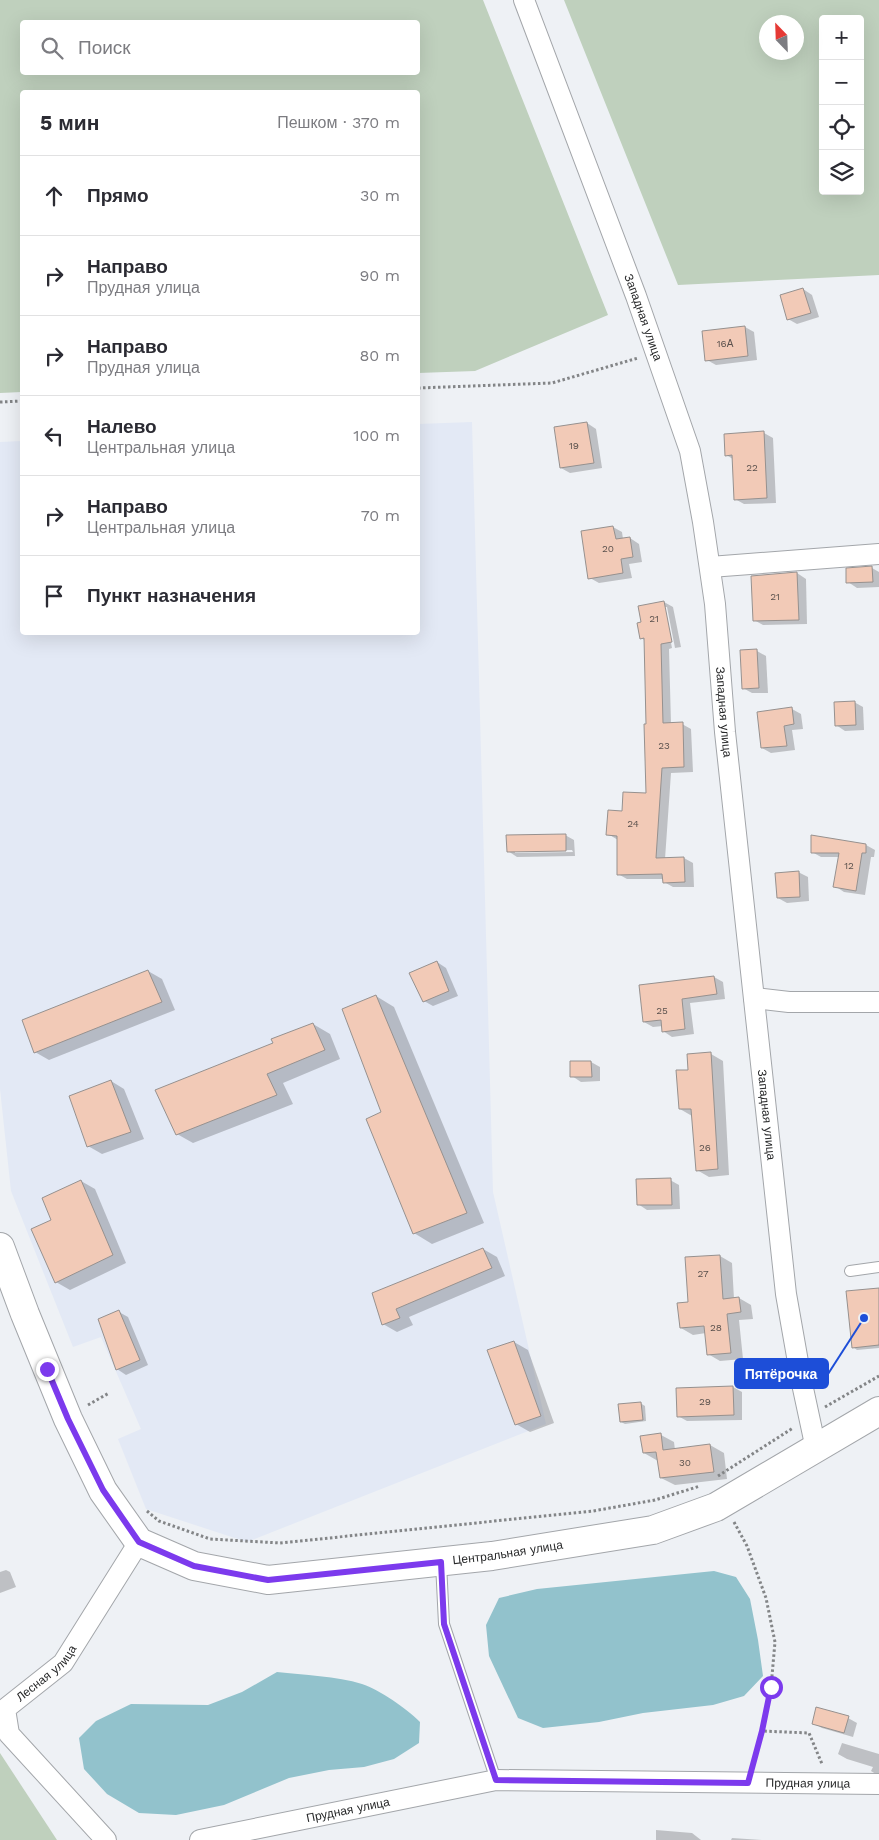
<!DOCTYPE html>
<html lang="ru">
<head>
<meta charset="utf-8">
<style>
	body { margin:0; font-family:"Work Sans",sans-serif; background:#f2f2f3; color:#2b2b33 }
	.controls { position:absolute; right:15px; top:15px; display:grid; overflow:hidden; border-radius:5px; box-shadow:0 5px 20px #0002 }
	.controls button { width:45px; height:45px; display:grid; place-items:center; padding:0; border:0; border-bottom:1px solid #e1e1e2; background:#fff; color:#2b2b33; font:25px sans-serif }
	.compass { position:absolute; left:759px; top:15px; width:45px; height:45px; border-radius:50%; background:#fff; box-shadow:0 5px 20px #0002; rotate:337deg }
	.stop { position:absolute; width:15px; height:15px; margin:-11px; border:4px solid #7c3aed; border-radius:50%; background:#fff }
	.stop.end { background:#7c3aed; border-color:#fff; box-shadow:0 1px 5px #0008 }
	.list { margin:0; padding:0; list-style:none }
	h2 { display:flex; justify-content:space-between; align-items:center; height:65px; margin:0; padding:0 20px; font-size:21px }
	h2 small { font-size:16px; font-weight:400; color:#7c7c81 }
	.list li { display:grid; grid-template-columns:32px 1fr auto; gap:15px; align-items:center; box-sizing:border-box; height:80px; padding:0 20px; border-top:1px solid #e1e1e2 }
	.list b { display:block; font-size:19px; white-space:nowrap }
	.list p { margin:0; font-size:16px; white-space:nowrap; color:#7c7c81 }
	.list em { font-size:16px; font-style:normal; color:#7c7c81 }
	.icon { flex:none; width:28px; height:28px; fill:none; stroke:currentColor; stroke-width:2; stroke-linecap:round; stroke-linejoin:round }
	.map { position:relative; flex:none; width:879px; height:1840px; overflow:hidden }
	.search { position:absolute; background:#fff; box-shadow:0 5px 20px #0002; left:20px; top:20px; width:400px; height:55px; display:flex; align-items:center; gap:12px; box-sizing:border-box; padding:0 18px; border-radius:5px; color:#7c7c81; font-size:19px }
	.panel { position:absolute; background:#fff; box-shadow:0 5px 20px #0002; left:20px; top:90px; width:400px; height:545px; border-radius:5px }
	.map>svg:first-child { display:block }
</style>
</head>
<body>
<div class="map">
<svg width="879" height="1840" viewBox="0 0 879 1840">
	<rect width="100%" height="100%" fill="#eef1f5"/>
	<!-- built -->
	<path fill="#e3e9f5" d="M472 422 493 1192 546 1424 247 1542 146 1509 118 1439 141 1429 101 1337 73 1347 11 1191 0 1089V442L22 441V632H418V424Z"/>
	<!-- green -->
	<g fill="#bfd0bd" fill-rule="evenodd">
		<path d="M0 0H483L608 315 475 371 418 373V92H22V392L0 393ZM418 22V72H22V22Z"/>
		<path d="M564 0H879V275L678 285ZM823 19H860V191H823ZM766 22H796V52H766Z"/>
		<path d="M0 1753 57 1840H0Z"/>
	</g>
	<!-- water -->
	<g fill="#92c2cc">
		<path d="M714 1571 736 1577 750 1599 758 1640 763 1676 744 1696 713 1705 643 1713 599 1722 543 1728 518 1718 489 1656 486 1625 499 1598 537 1589Z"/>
		<path d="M277 1672C303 1675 337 1676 362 1684 380 1690 406 1708 420 1722L419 1743 394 1759 364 1767 329 1770 289 1778 224 1805 176 1815 139 1813 107 1794 84 1769 79 1738 96 1721 131 1704 208 1705 242 1692Z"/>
	</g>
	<!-- shadow -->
	<g fill="#0003" fill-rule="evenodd">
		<path d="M803 289 812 295 819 317 797 324 788 319Z"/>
		<path d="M745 327 754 332 757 360 716 365 707 360Z"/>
		<path d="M587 423 596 429 602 468 570 473 561 468Z"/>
		<path d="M764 433 773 438 776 503 744 504 735 499 733 459 726 455Z"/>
		<path d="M613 527 622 532 623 539 630 538 639 544 642 562 629 564 632 578 599 583 590 578Z"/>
		<path d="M872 568 879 572V587L857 588 848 582 847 570Z"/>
		<path d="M797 573 806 579 807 624 763 625 754 620 753 577Z"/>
		<path d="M664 602 673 607 681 647 675 648 667 607H664L672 648 669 649 671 724H682L691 729 693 772 671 773 665 859 684 858 693 863 694 887H673L664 882V879H627L618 874V840L608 834 623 813 648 795 646 641 641 638 643 623Z"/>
		<path d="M757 651 766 656 768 693H752L743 688Z"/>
		<path d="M854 702 863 707 864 730 845 731 836 725Z"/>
		<path d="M792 709 801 714 803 729 792 730 795 750 771 753 762 748Z"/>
		<path d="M565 835 574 840 575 856 517 857 508 851ZM572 850 573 852 515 853V851Z"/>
		<path d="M866 845 875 850 874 857H871L865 895 844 892 835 886 840 857H821L812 852Z"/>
		<path d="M798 872 808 877 809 901 787 903 778 898Z"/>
		<path d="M437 962 446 968 458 996 433 1006 424 1001Z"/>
		<path d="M148 971 162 979 175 1010 49 1060 35 1052Z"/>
		<path d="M714 977 723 982 725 999 690 1003 694 1034 672 1037 663 1031V1026L653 1027 644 1022Z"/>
		<path d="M376 996 394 1007 484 1223 432 1244 414 1233 382 1113Z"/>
		<path d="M313 1024 330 1034 340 1059 283 1083 293 1104 193 1143 177 1134 275 1044Z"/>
		<path d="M711 1054 723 1061 729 1175 709 1177 697 1170 692 1116 680 1109 689 1071Z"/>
		<path d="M571 1062H591L600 1067V1081L581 1082 572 1076Z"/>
		<path d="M111 1081 124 1089 144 1139 102 1154 88 1146Z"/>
		<path d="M670 1180 679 1185 680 1209 647 1210 638 1204Z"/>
		<path d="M81 1181 95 1189 126 1263 70 1290 56 1282Z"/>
		<path d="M483 1249 497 1257 505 1276 409 1317 413 1325 397 1332 383 1324 374 1294Z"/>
		<path d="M720 1256 732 1263 734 1299 739 1298 751 1305 753 1319 739 1320 743 1359 720 1361 708 1354 706 1333 693 1335 681 1328Z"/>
		<path d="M879 1289V1348L857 1350 853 1347Z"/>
		<path d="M119 1312 128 1317 148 1365 126 1375 117 1369 100 1320Z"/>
		<path d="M514 1342 528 1350 554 1423 530 1432 516 1424Z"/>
		<path d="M733 1387 742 1392V1420L687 1421 678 1416Z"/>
		<path d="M640 1403 645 1406 646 1421 625 1424 621 1422Z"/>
		<path d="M661 1435 674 1442 675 1450 710 1445 724 1453 727 1479 675 1485 661 1478 658 1461 644 1453Z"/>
		<path d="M6 1570 10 1572 16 1587 0 1593V1572Z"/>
		<path d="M848 1718 857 1723 853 1737 822 1728 813 1723Z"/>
		<path d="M842 1743 879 1754V1776L871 1771 873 1767 847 1759 838 1754Z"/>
		<path d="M656 1830 692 1833 701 1840H656Z"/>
		<path d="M732 1838 762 1840H731Z"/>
	</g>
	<!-- building -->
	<g fill="#f2cab7" stroke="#96918f">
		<path d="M803 288 811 313 787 320 780 295Z"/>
		<path d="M745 326 748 356 705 361 702 331Z"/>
		<path d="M587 422 594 463 560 468 554 427Z"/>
		<path d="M764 431 767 498 734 500 732 455 725 456 724 434Z"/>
		<path d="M613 526 616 539 630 537 633 557 621 559 623 573 588 579 581 531Z"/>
		<path d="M872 566 873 582 846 583V568Z"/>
		<path d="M797 572 799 620 753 621 751 576Z"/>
		<path d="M664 601 672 642 661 644 663 723 683 722 684 767 662 768 656 858 684 857 685 882 663 883 662 874 617 875V836L606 835 608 810 622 811 623 792 646 793 644 724H646L644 638 640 639 637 623 641 622 638 606Z"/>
		<path d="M757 649 759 688 742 689 740 650Z"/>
		<path d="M855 701 856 725 835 726 834 702Z"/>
		<path d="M792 707 794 724 784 726 787 746 761 748 757 712Z"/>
		<path d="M566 834V851L507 852 506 835Z"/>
		<path d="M811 835 866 844V853H862L856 891 833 887 839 853H811Z"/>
		<path d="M799 871 800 897 777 898 775 873Z"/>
		<path d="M437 961 449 991 423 1002 409 973Z"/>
		<path d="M148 970 162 1002 34 1053 22 1020Z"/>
		<path d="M714 976 717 994 682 999 685 1029 662 1032 661 1020 643 1022 639 985Z"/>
		<path d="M376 995 467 1213 413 1234 366 1119 381 1112 342 1009Z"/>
		<path d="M313 1023 325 1050 267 1074 277 1095 176 1135 155 1090 273 1043 271 1039Z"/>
		<path d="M711 1052 718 1169 696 1171 691 1109H679L676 1070H688L687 1054Z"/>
		<path d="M570 1061H591L592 1077H570Z"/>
		<path d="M111 1080 131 1132 87 1147 69 1096Z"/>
		<path d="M671 1178 672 1205H637L636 1179Z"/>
		<path d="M81 1180 113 1255 55 1283 31 1229 51 1220 42 1198Z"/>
		<path d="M483 1248 492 1268 396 1309 400 1318 382 1325 372 1293Z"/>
		<path d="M720 1255 723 1299 739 1297 741 1312 727 1314 731 1353 707 1355 704 1326 680 1328 677 1303 688 1302 685 1257Z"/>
		<path d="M879 1288V1345L852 1348 846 1291Z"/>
		<path d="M119 1310 140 1360 116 1370 98 1319Z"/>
		<path d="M514 1341 541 1416 515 1425 487 1350Z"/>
		<path d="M733 1386 734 1415 677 1417 676 1388Z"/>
		<path d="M641 1402 643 1420 620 1422 618 1404Z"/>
		<path d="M661 1433 663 1450 710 1444 714 1472 660 1478 656 1452 643 1453 640 1436Z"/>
		<path d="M816 1707 849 1716 844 1733 812 1724Z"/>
	</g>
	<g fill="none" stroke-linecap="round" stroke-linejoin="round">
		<defs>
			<g id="lane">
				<path d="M850 1271 879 1267"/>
				<path d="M441 1563 444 1624 496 1780"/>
			</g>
			<g id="street">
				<path id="s1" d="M524 0 636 296 690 451 703 522 715 604 725 732 786 1294 801 1379 816 1449"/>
				<path d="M710 567 879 554"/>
				<path d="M754 998 789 1002H879"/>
				<path id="s2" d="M106 1840 9 1734 5 1709 63 1663 139 1542"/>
				<path id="s3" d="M200 1840 496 1780 879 1784"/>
			</g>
			<g id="secondary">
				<path id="s4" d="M0 1247 25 1314 68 1419 103 1491 139 1542 194 1566 268 1580 492 1556 653 1530 716 1507 879 1411"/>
			</g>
		</defs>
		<!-- lane casing -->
		<use href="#lane" stroke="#a3a6aa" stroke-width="12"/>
		<!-- street casing -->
		<use href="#street" stroke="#a3a6aa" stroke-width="22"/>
		<!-- secondary casing -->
		<use href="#secondary" stroke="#a3a6aa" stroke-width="30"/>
		<!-- path -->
		<g stroke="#838587" stroke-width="3" stroke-dasharray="2.5 2.5" stroke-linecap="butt">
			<path d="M418 388 552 383 638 358"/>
			<path d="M0 402 22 401"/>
			<path d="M88 1405 109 1393"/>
			<path d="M825 1407 879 1376"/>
			<path d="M718 1476 793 1428"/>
			<path d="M147 1511 159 1521 210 1539 280 1543 593 1511 655 1500 700 1486"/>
			<path d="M734 1522 747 1546 766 1598 775 1642 771 1687 762 1731 809 1733 822 1764"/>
			<path d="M753 1765 762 1731"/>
		</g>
		<!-- lane -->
		<use href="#lane" stroke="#fff" stroke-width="10"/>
		<!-- street -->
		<use href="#street" stroke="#fff" stroke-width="20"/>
		<!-- secondary -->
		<use href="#secondary" stroke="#fff" stroke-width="28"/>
	</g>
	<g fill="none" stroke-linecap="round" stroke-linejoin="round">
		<!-- route -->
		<path stroke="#7c3aed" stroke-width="6" d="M47 1369 68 1419 103 1490 139 1542 194 1566 268 1580 441 1562 444 1624 496 1780 748 1783 762 1731 771 1687"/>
	</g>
	<g text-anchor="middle" stroke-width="4" stroke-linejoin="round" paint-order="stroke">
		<!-- number labels -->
		<g font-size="10" fill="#5a514d">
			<text x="725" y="347">16А</text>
			<text x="574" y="449">19</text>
			<text x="752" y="471">22</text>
			<text x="608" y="552">20</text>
			<text x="775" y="600">21</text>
			<text x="654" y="622">21</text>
			<text x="664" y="749">23</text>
			<text x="633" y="827">24</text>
			<text x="849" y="869">12</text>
			<text x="662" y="1014">25</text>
			<text x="705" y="1151">26</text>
			<text x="703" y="1277">27</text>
			<text x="716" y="1331">28</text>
			<text x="705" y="1405">29</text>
			<text x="685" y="1466">30</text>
		</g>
		<!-- street labels -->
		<g font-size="12" fill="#28292a" stroke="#eef1f5">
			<text dy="4" stroke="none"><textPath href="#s1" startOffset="339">Западная улица</textPath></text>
			<text dy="4" stroke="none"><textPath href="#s1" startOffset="744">Западная улица</textPath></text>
			<text dy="4" stroke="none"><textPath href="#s1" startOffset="1149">Западная улица</textPath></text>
			<text dy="4" stroke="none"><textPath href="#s4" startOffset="704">Центральная улица</textPath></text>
			<text dy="4" stroke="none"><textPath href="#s2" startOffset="224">Лесная улица</textPath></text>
			<text dy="4" stroke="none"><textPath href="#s3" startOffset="614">Прудная улица</textPath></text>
			<text dy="4" stroke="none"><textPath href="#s3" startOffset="151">Прудная улица</textPath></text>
		</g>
	</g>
	<!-- callouts -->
	<path fill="none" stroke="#1d4ed8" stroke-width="2" d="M864 1318L828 1374"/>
	<circle fill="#1d4ed8" stroke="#eef1f5" stroke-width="2" cx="864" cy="1318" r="5"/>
	<rect fill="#1d4ed8" stroke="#1d4ed8" stroke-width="2" x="735" y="1359" width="93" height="29" rx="5"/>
	<g font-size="14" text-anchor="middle" font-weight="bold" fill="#fff">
		<text x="781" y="1379">Пятёрочка</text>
	</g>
</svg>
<div class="controls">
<button>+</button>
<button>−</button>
<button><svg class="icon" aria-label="locate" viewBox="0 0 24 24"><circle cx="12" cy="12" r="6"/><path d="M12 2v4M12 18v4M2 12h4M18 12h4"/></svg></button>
<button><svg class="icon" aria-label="layers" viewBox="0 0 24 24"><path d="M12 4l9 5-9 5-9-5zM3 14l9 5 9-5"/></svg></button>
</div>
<svg class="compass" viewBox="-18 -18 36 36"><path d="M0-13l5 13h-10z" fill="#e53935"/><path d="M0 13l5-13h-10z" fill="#7c7c81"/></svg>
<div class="stop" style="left:771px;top:1687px"></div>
<div class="stop end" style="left:47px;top:1369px"></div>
<div class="search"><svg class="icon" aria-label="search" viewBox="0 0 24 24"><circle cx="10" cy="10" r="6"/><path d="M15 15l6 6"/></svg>Поиск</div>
<section class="panel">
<h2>5 мин<small>Пешком · 370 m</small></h2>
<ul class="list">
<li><svg class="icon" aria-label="ahead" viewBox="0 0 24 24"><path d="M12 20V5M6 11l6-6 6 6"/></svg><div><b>Прямо</b></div><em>30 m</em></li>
<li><svg class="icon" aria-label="right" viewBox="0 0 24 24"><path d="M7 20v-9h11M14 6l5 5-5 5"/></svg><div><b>Направо</b><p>Прудная улица</p></div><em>90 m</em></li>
<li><svg class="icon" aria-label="right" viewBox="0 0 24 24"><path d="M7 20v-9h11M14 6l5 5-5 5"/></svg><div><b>Направо</b><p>Прудная улица</p></div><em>80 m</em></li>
<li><svg class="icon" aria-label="left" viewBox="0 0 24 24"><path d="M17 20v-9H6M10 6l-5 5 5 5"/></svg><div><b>Налево</b><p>Центральная улица</p></div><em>100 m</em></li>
<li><svg class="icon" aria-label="right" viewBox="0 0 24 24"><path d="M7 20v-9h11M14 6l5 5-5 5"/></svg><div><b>Направо</b><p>Центральная улица</p></div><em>70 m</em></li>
<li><svg class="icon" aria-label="arrive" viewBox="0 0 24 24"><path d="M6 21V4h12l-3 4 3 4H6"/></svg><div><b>Пункт назначения</b></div></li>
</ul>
</section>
</div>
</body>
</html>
